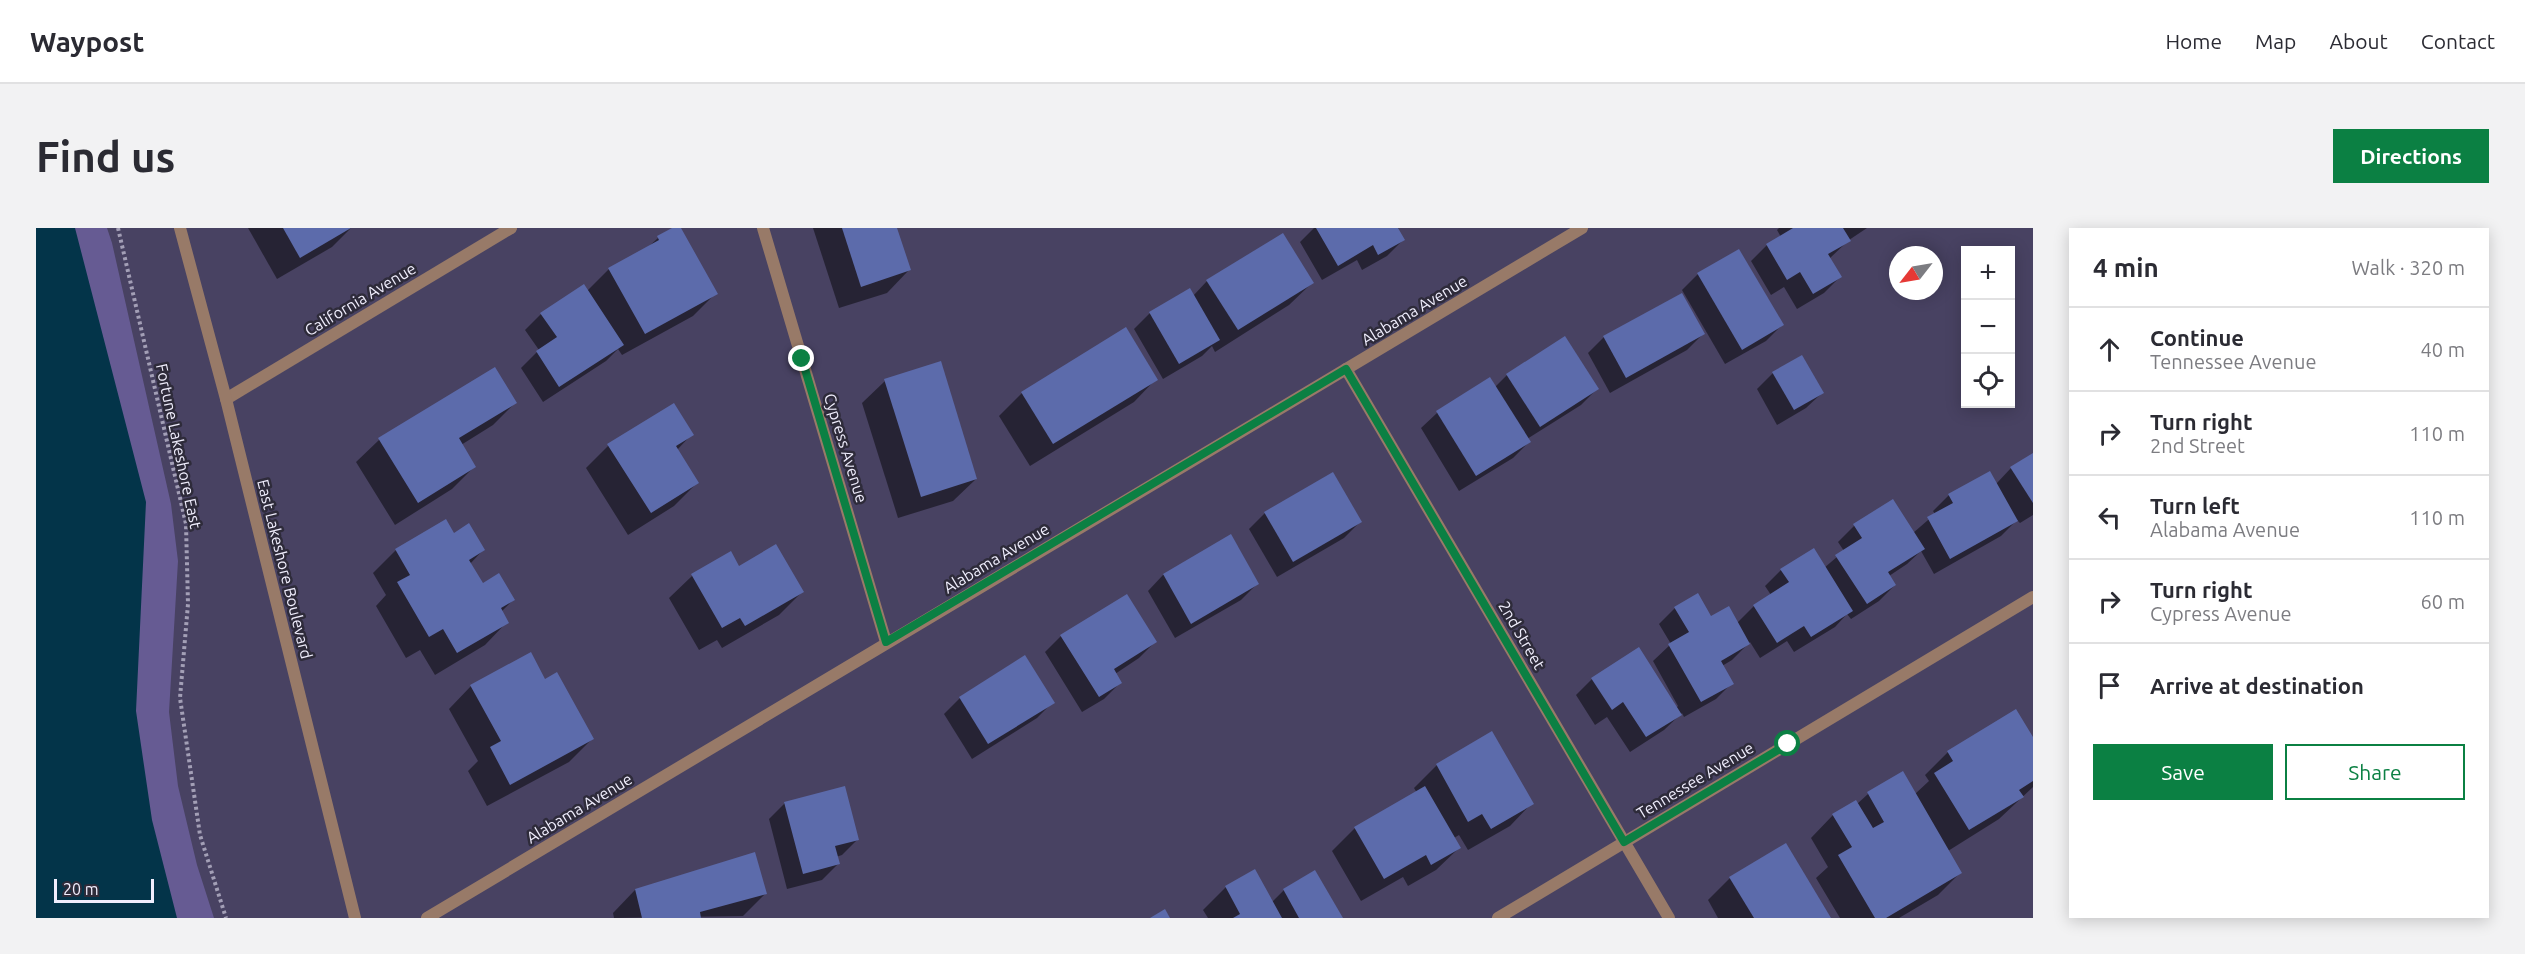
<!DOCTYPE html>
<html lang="en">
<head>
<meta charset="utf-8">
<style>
	body { margin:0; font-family:Ubuntu,sans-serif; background:#f2f2f3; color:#2b2b33 }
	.controls { position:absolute; right:18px; top:18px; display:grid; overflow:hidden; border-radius:0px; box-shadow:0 3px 15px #0003 }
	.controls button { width:54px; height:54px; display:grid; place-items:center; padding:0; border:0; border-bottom:2px solid #e1e1e2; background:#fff; color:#2b2b33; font:30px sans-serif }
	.compass { position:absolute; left:1853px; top:18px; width:54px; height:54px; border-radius:50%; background:#fff; box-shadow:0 3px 15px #0003; rotate:239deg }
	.scale { position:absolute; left:18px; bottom:15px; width:100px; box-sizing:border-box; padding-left:6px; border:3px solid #f0eefd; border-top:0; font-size:16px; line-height:21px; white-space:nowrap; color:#f0eefd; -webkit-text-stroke:4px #2e2b3a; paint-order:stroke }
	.stop { position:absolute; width:18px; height:18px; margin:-14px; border:4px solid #0b8043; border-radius:50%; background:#fff }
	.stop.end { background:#0b8043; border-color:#fff; box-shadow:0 2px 6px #0008 }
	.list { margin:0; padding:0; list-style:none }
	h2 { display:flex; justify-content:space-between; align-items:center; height:78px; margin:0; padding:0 24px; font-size:26px }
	h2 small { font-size:20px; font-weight:400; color:#7c7c81 }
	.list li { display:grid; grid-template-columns:39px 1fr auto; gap:18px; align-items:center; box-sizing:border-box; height:84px; padding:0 24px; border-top:2px solid #e1e1e2 }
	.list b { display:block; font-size:22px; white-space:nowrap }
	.list p { margin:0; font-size:20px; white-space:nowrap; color:#7c7c81 }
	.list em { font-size:20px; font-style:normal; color:#7c7c81 }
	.actions { display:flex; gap:12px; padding:18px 24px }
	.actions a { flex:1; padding:14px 0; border:2px solid #0b8043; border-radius:0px; text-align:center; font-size:21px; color:#0b8043 }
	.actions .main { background:#0b8043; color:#fff }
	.icon { flex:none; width:33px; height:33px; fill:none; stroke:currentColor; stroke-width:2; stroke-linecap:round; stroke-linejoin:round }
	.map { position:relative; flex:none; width:1997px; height:690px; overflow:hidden; border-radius:0px }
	header { display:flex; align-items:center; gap:36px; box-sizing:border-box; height:84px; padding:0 30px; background:#fff; border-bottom:2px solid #e1e1e2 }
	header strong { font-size:28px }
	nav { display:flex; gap:33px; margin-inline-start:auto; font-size:21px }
	.intro { display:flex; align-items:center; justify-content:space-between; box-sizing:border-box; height:144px; padding:0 36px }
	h1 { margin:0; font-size:42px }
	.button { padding:15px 27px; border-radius:0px; background:#0b8043; color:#fff; font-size:21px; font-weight:700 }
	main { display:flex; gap:36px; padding:0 36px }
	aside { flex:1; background:#fff; border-radius:0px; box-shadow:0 3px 15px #0003 }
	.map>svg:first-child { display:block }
</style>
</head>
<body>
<header>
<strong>Waypost</strong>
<nav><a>Home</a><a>Map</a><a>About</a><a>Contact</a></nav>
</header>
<div class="intro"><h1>Find us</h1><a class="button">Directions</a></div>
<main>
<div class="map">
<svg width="1997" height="690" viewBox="0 0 1997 690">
	<rect width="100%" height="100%" fill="#484262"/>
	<!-- green -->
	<path fill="#665b93" d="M0 0H71L76 15 135 276 142 333 133 484 142 558 161 637 178 690H0Z"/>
	<!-- water -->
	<path fill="#033449" d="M0 0H39L110 274 100 483 116 592 141 690H0Z"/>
	<!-- shadow -->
	<g fill="#0007">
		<path d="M212 0H315L296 19 241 51Z"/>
		<path d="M639 0H644L680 65 657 88 586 127 582 121 570 133 507 174 485 140 503 122 489 102 505 86 551 63 573 41 610 21 622 10Z"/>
		<path d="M777 0H860L873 42 851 65 803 80Z"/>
		<path d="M1278 0H1363L1361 1 1367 12 1351 28 1326 42 1321 32 1286 52 1264 14Z"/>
		<path d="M1743 0H1831L1813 12 1793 31 1804 49 1788 65 1761 81 1748 59 1735 67 1715 33 1731 17 1745 9 1741 2Z"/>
		<path d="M1662 46 1746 97 1730 113 1689 136 1646 62Z"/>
		<path d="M1171 53 1276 55 1253 77 1179 124 1176 118 1166 128 1127 151 1098 101 1114 85 1157 68Z"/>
		<path d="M1667 106 1651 122 1574 165 1552 125 1568 109Z"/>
		<path d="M458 141 479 175 457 197 425 217 438 239 416 261 359 297 320 234 343 212Z"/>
		<path d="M1737 145 1786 165 1770 180 1741 197 1721 161Z"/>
		<path d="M1471 147 1561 161 1545 177 1491 211 1493 214 1477 230 1423 263 1385 200 1401 185 1454 151 1459 159Z"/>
		<path d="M1120 151 1098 174 994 238 963 188 986 165Z"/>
		<path d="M849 153 940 251 917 273 862 290 826 175Z"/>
		<path d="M656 206 641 222 661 255 638 278 592 307 550 240 572 218Z"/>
		<path d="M1997 227V287L1984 295 1981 292 1965 308 1898 346 1885 323 1871 336 1853 348 1859 357 1843 373 1815 391 1811 386 1799 399 1758 424 1751 413 1724 430 1714 414 1696 432 1686 438 1696 455 1680 471 1648 489 1646 485 1628 502 1594 524 1571 489 1559 497 1540 467 1556 451 1640 480 1642 478 1617 433 1635 416 1623 396 1639 380 1701 395 1718 378 1735 367 1729 358 1745 342 1788 340 1808 323 1802 314 1818 298 1856 273 1877 305 1899 286 1897 283 1913 267 1960 256 1975 240Z"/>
		<path d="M1229 285 1324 294 1308 310 1241 349 1213 301Z"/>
		<path d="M417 307 447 322 434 336 447 357 477 372 465 384 471 394 449 417 399 447 384 422 370 430 340 378 350 367 337 345 360 322Z"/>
		<path d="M1194 308 1221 356 1205 372 1139 410 1112 363 1127 347Z"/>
		<path d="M694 326 702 340 766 364 743 387 686 420 681 412 663 422 633 370 656 348Z"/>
		<path d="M1025 408 1119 414 1103 430 1079 446 1084 455 1068 471 1046 484 1009 424Z"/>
		<path d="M988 429 1017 474 1001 490 936 531 908 486 924 470Z"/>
		<path d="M509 453 556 511 533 534 451 578 432 543 442 533 413 481 435 458Z"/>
		<path d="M1456 505 1496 575 1474 598 1432 622 1423 607 1418 610 1423 620 1400 642 1372 658 1367 649 1325 673 1296 623 1319 600 1381 565 1378 560 1401 537Z"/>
		<path d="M1997 511V559L1963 591 1912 623 1924 645 1902 667 1863 690H1804L1780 650 1792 639 1775 610 1797 587 1821 576 1832 566 1867 545 1879 566 1893 553 1889 547 1912 524Z"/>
		<path d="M749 575 822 611 806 627 800 629 802 636 786 652 751 661 733 591Z"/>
		<path d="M718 626 729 666 707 688 578 690 577 685 599 662Z"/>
		<path d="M1219 643 1236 674 1248 662 1279 644 1305 690H1172L1167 682 1190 659Z"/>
		<path d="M1694 650 1793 690H1682L1672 672Z"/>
	</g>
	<!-- building -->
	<g fill="#5c6bab">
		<path d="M247 0H315L264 30Z"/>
		<path d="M636 0H645L682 66 609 106 572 40 623 12 621 8Z"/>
		<path d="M806 0H861L875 42 825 59Z"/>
		<path d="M1280 0H1362L1369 12 1342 27 1337 17 1302 38Z"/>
		<path d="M1757 0H1807L1815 13 1792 26 1806 49 1777 66 1764 44 1751 52 1730 16Z"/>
		<path d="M1247 5 1278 55 1202 102 1170 52Z"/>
		<path d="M1703 21 1748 97 1706 122 1661 45Z"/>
		<path d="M548 56 588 117 523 159 500 123 521 109 504 85Z"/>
		<path d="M1154 60 1184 112 1143 136 1113 84Z"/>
		<path d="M1646 65 1669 106 1590 150 1567 108Z"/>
		<path d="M1090 99 1122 152 1017 216 985 164Z"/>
		<path d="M1529 108 1563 161 1504 199 1470 146Z"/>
		<path d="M1766 127 1788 165 1758 182 1736 144Z"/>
		<path d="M905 133 941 251 885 269 848 151Z"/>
		<path d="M459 139 481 175 423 210 440 239 382 275 342 210Z"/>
		<path d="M1454 149 1495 214 1440 248 1400 183Z"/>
		<path d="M638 175 658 207 640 218 663 255 615 285 571 216Z"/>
		<path d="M1997 225V275L1974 239Z"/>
		<path d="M1954 243 1982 293 1914 331 1891 289 1917 275 1912 266Z"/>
		<path d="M1297 244 1326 294 1257 334 1228 284Z"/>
		<path d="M1857 271 1889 321 1852 344 1860 357 1831 376 1799 327 1826 310 1817 296Z"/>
		<path d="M410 291 418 305 433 295 449 322 433 332 447 355 463 345 479 372 465 380 473 395 421 425 407 401 393 409 361 354 374 347 359 321Z"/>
		<path d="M1195 306 1223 356 1155 396 1127 346Z"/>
		<path d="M740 316 768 364 709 398 704 390 686 400 655 346 695 323 703 338Z"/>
		<path d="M1778 320 1817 383 1775 409 1768 398 1741 415 1717 377 1753 354 1744 341Z"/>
		<path d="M1662 365 1675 388 1693 378 1714 416 1685 433 1698 456 1665 474 1632 416 1653 404 1638 379Z"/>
		<path d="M1091 366 1121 414 1078 441 1086 455 1063 469 1024 407Z"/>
		<path d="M1603 419 1646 487 1610 509 1587 474 1576 482 1555 450Z"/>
		<path d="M495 424 509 451 521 444 558 511 474 557 454 519 465 513 434 457Z"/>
		<path d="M989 427 1019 475 952 516 923 469Z"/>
		<path d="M1980 481 1997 509V553L1983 562 1988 569 1933 602 1898 545 1917 533 1911 523Z"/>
		<path d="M1456 503 1498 576 1455 601 1446 586 1432 594 1400 536Z"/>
		<path d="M1867 543 1926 645 1850 690H1839L1802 627 1816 619 1796 586 1820 572 1837 600 1848 594 1831 564Z"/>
		<path d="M809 558 823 612 799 618 804 636 767 646 748 574Z"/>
		<path d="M1389 558 1425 620 1395 637 1390 627 1348 651 1318 599Z"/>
		<path d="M1750 615 1795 690H1718L1693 649Z"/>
		<path d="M719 624 731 666 664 684 665 690H606L599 661Z"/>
		<path d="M1219 641 1246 690H1197L1204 686 1189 658Z"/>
		<path d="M1279 642 1307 690H1263L1247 661Z"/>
		<path d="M1129 681 1134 690H1114Z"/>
	</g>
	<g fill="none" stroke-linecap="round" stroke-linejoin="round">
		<!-- path -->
		<path stroke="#a39fb6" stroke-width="4" stroke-dasharray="3 3" stroke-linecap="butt" d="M82 0 150 296 152 376 144 470 164 607 190 690"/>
		<!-- minor -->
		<g stroke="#987a68" stroke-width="12">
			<path d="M727 0 850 414"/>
			<path d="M1310 141 1633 690"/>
			<path d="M190 171 475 0"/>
			<path d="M391 690 1546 0"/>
			<path d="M1462 690 1997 369"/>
		</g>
		<!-- tertiary -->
		<path stroke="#987a68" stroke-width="12" d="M144 0 190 171 319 690"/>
	</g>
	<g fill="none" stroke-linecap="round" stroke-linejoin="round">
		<!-- route -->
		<path stroke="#0b8043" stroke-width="8" d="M766 131 850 414 1310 141 1588 614 1752 516"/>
	</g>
	<g text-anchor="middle" stroke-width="5" stroke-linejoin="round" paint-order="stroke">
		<!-- street labels -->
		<g font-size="16" fill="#f0eefd" stroke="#2e2b3a">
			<text transform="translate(324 71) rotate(-31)" y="6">California Avenue</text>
			<text transform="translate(1378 82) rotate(-31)" y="6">Alabama Avenue</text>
			<text transform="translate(143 218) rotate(78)" y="6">Fortune Lakeshore East</text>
			<text transform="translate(810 220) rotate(73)" y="6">Cypress Avenue</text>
			<text transform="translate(960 330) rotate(-31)" y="6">Alabama Avenue</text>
			<text transform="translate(249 341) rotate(76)" y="6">East Lakeshore Boulevard</text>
			<text transform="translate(1486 407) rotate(60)" y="6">2nd Street</text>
			<text transform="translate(1659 552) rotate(-31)" y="6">Tennessee Avenue</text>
			<text transform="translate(543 580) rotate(-31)" y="6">Alabama Avenue</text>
		</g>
	</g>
</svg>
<div class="controls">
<button>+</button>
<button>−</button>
<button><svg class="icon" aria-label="locate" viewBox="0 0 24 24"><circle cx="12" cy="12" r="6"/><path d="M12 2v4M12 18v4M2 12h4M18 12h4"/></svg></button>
</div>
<svg class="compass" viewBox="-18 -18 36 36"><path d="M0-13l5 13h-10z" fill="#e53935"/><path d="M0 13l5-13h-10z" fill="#7c7c81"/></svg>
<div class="scale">20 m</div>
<div class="stop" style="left:1752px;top:516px"></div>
<div class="stop end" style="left:766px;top:131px"></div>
</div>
<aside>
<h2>4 min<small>Walk · 320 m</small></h2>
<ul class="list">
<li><svg class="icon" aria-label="ahead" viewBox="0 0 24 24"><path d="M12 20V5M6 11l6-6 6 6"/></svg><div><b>Continue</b><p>Tennessee Avenue</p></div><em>40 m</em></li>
<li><svg class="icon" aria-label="right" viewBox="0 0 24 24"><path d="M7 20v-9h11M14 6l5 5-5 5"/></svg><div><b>Turn right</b><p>2nd Street</p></div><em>110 m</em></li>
<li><svg class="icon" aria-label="left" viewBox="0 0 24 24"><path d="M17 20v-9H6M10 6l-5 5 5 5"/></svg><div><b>Turn left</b><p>Alabama Avenue</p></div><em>110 m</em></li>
<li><svg class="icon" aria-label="right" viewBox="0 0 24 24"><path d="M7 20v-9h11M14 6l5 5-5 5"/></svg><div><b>Turn right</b><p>Cypress Avenue</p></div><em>60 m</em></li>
<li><svg class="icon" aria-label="arrive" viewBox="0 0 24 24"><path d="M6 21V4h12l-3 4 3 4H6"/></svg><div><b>Arrive at destination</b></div></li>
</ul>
<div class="actions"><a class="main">Save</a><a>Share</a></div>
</aside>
</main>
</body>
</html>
